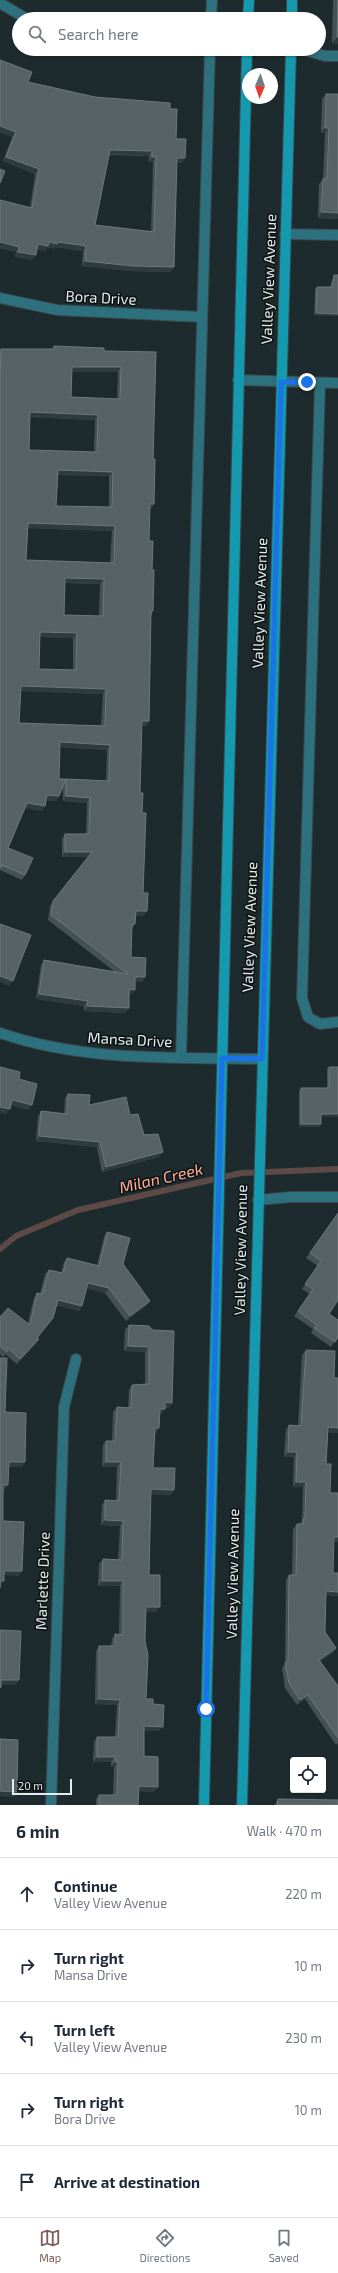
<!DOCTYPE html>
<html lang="en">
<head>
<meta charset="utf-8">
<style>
	body { margin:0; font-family:"Exo 2",sans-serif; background:#f6f6f7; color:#1f2937 }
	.controls { position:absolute; right:12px; bottom:12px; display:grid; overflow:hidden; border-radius:4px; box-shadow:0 1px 3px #0004 }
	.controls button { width:36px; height:36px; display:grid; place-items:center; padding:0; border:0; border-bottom:1px solid #e0e1e3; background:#fff; color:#1f2937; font:20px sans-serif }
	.compass { position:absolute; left:242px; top:68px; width:36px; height:36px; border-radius:50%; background:#fff; box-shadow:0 1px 3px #0004; rotate:182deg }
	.scale { position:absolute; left:12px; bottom:10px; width:60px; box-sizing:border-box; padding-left:4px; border:2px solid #e4ecee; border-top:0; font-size:11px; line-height:14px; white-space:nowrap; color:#e4ecee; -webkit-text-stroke:3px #0c1213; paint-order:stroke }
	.stop { position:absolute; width:12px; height:12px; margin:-9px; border:3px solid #1a73e8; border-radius:50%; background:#fff }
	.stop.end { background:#1a73e8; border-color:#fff; box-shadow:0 1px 4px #0008 }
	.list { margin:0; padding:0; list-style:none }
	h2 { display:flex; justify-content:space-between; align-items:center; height:52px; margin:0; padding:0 16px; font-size:17px }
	h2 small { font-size:13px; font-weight:400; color:#747a83 }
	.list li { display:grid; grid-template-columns:26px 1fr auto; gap:12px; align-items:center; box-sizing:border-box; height:72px; padding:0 16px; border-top:1px solid #e0e1e3 }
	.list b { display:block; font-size:15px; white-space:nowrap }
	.list p { margin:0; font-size:13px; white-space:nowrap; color:#747a83 }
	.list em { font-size:13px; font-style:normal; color:#747a83 }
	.icon { flex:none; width:22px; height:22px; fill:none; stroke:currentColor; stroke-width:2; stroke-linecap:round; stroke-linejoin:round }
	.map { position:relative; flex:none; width:338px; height:1805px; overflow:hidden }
	.search { position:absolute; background:#fff; box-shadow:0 1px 3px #0004; left:12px; right:12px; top:12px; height:44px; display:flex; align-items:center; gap:10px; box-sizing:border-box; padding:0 14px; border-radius:22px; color:#747a83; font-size:15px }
	.sheet { height:412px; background:#fff }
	nav { display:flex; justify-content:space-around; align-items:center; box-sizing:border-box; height:56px; border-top:1px solid #e0e1e3; background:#fff; font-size:11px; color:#747a83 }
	nav a { display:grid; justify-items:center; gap:2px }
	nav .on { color:#7e5e5a }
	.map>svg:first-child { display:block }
</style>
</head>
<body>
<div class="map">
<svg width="338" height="1805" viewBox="0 0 338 1805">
	<rect width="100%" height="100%" fill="#1e2b2e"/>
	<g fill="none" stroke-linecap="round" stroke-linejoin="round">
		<!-- stream -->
		<path stroke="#5d4a47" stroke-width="6" d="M0 1249 16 1236 78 1210 241 1173 338 1169"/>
		<defs>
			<g id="service">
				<path d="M301 49 325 56H338"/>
				<path d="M258 1200 291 1197H338"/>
			</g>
			<g id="minor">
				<path d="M0 3 27 19"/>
				<path d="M211 19 212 0"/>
				<path d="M285 234 338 235"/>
				<path d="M0 298 57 310 202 317"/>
				<path d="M238 380 338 383"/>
				<path d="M320 383 302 998 308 1017 320 1024 338 1022"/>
				<path d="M0 1033C84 1062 174 1057 262 1059"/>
				<path d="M181 1057 210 49"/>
				<path d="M51 1805 64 1407 76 1359"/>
			</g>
			<g id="secondary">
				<path d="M248 19 249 0"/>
				<path d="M292 19V0"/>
				<path d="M204 1805 247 49"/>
				<path d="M242 1805 291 49"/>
			</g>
		</defs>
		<!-- service casing -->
		<use href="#service" stroke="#3a4649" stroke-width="12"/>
		<!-- minor casing -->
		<use href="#minor" stroke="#3a4649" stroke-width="12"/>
		<!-- secondary casing -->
		<use href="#secondary" stroke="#3a4649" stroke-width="12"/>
		<!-- service -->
		<use href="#service" stroke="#2d717e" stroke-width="10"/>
		<!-- minor -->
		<use href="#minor" stroke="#2d717e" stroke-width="10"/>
		<!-- secondary -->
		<use href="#secondary" stroke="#1499af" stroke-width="10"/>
	</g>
	<!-- wall -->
	<g fill="#455255" fill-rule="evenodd">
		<path d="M333 0H338V44L332 43Z"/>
		<path d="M28 82 95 97 170 109 182 163H177L174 267 170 272 129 271 82 266 83 251 55 247 54 249 47 247 45 251 37 249 32 260 15 257 16 252 0 248V200L30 208 35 174 3 161 12 137ZM109 155 149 156V162H153L151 231 95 225Z"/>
		<path d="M326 94 338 219 318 218 319 184 323 179 325 133H321L322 99Z"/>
		<path d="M334 275 338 316 314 315 315 289 317 287H330Z"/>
		<path d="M54 346 104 351 156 352 153 459 154 504 151 509H149V541L152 570 153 611 151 615 149 721 146 726H142L140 793 142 813 143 893 147 911 143 916H136L135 924 132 928 131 957 145 977 142 982H135L132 994H129V1008L125 1013 84 1011V1006L36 999 41 965 44 960 115 972 48 920 50 906 88 857H62V839L65 834H86L87 803 63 801V787L56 801 46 800 45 806 42 811 25 808 8 848 25 875 22 880 0 870V350L1 349H52ZM72 372H118L117 399 71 397ZM30 417 95 420 94 452 29 450ZM58 475 109 476V507L56 506ZM28 528 112 531 110 563 26 560ZM65 583 100 584 99 616 64 615ZM40 637 73 638V670L39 669ZM21 691 103 694 101 726 19 723ZM60 747 107 750 106 781 59 779Z"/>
		<path d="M329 1067 338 1117H321V1124L319 1127H299V1091L301 1088H327V1069Z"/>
		<path d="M68 1094 89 1105 130 1115 159 1157 102 1172 97 1147 36 1141 38 1116 41 1111 64 1114 65 1098Z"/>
		<path d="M338 1213 329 1314 338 1337 331 1347 311 1333 313 1329 294 1316 310 1294 302 1289 318 1266 306 1258Z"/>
		<path d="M107 1232 123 1264 150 1301 147 1305 126 1321 105 1293 86 1288 82 1306 79 1311 56 1305 37 1339H39L35 1344 17 1364 5 1354 3 1357 0 1354V1317L28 1323 34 1298 37 1293 40 1294 45 1274 49 1270 61 1273 64 1262 67 1258 97 1265 104 1237Z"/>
		<path d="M129 1325 149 1326 169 1408H165L161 1414H159V1428L156 1433H155L153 1468 174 1490 170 1495 151 1494 149 1575 156 1612H145V1641L146 1699 153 1704 159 1731H144V1756L154 1792 139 1791 138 1805H96V1799L99 1795H113L114 1767H111V1762H93L94 1742 97 1737H115L117 1705 95 1704 96 1651 99 1646H111L112 1639 115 1634 119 1635 120 1586H98L99 1564 103 1559 118 1560 120 1526 101 1525 102 1505 105 1500 116 1501 117 1467H102L103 1445 106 1441H112L113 1412 117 1407 128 1408 129 1390 132 1385 145 1384V1352L124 1351 125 1330Z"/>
		<path d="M306 1350 334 1378H338V1433L328 1432 326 1464 330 1493 333 1542 326 1596 325 1632 336 1648 333 1653 320 1661 338 1686V1743L336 1745 305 1699 297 1705 285 1688 282 1668 285 1664 286 1580 289 1575H292L293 1529 297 1524H300L302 1521 303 1487H293L294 1457H284L286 1430 289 1425 298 1426 302 1355Z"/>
		<path d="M278 1799 338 1805H275L276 1802Z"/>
	</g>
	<!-- shaded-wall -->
	<g fill="#2e3b3f">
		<path d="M337 37H338V44L332 43Z"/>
		<path d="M0 126 16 132 12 137 0 133Z"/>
		<path d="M325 128H329L325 133H321Z"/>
		<path d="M110 150 152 151 149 156 106 154Z"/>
		<path d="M6 157 39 169 35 174 3 161Z"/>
		<path d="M152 157H156L153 162H149Z"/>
		<path d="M177 158H185L182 163H174Z"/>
		<path d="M321 212 338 213V219L318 218Z"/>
		<path d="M0 242 19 247 16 252 0 248Z"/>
		<path d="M49 242H58L86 246 83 251 55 247 54 249 47 247 45 251 34 249 38 244Z"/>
		<path d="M18 252 36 255 32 260 15 257Z"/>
		<path d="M85 261 174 267 170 272 129 271 82 266Z"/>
		<path d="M316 313 338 314V316L314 315Z"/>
		<path d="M72 367H121L118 372H68Z"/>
		<path d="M30 412 98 415 95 420 27 417Z"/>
		<path d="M58 470 113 472 109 476 54 475Z"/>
		<path d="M150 504H154L151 509H146Z"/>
		<path d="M28 523 115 526 112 531 24 528Z"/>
		<path d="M65 578 104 579 100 584 61 583Z"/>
		<path d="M40 632 77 633 73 638 37 637Z"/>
		<path d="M21 686 106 689 103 694 17 691Z"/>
		<path d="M142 721H149L146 726H138Z"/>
		<path d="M60 742 110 745 107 750 56 747Z"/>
		<path d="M47 795 59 796 56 801 44 800Z"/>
		<path d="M66 796 90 798 87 803 63 801Z"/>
		<path d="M27 803 45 806 42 811 24 808Z"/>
		<path d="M65 852H92L88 857H62Z"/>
		<path d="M136 911H147L143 916H133Z"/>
		<path d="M0 976 13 981 9 986 0 982Z"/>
		<path d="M135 977H145L142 982H132Z"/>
		<path d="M129 989 135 990 132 994H126Z"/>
		<path d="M39 994 88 1001 84 1006 36 999Z"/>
		<path d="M87 1006 129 1008 125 1013 84 1011Z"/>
		<path d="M12 1100 32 1105 28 1110 9 1105Z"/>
		<path d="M0 1107 10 1109 6 1114 0 1113Z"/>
		<path d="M321 1114H338V1117H319Z"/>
		<path d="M301 1124H321L319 1127H299Z"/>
		<path d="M39 1136 100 1142 97 1147 36 1141Z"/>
		<path d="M163 1152 159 1157 102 1172 106 1167Z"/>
		<path d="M88 1283 109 1288 105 1293 84 1288Z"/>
		<path d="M58 1300 82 1306 79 1311 54 1305Z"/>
		<path d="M150 1301 147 1305 126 1321 130 1316Z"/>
		<path d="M39 1339 35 1344 17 1364 20 1359Z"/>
		<path d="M128 1346 149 1347 145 1352 124 1351Z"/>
		<path d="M165 1402 172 1403 169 1408 162 1407Z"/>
		<path d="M160 1409H165L161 1414H156Z"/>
		<path d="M328 1427 338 1428V1433L324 1432Z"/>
		<path d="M155 1428H159L156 1433H151Z"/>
		<path d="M288 1452H297L294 1457H284Z"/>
		<path d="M9 1462H25L22 1467H5Z"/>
		<path d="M106 1462H121L117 1467H102Z"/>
		<path d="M296 1482H306L303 1487H293Z"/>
		<path d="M3 1485H8L5 1490H0Z"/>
		<path d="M151 1489 174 1490 170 1495 148 1494Z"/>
		<path d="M105 1520 123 1521 120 1526 101 1525Z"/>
		<path d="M334 1537H338V1542H330Z"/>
		<path d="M4 1571H22L19 1576 0 1575Z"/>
		<path d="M4 1581 0 1586V1582Z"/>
		<path d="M102 1581H123L120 1586H98Z"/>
		<path d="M326 1591 338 1592V1596H323Z"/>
		<path d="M146 1607H160L156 1612H142Z"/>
		<path d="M336 1648 333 1653 315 1665 319 1660Z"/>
		<path d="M1 1680H19L16 1685H0Z"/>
		<path d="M308 1695 305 1699 297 1705 300 1700Z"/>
		<path d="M99 1699 120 1700 117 1705 95 1704Z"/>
		<path d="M144 1726 163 1727 159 1731H141Z"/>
		<path d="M97 1757H115L111 1762H93Z"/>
		<path d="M115 1762H118L114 1767H111Z"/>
		<path d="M139 1786 158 1787 154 1792 135 1791Z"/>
		<path d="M0 1791 17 1792 14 1797 0 1796Z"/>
	</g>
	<!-- building -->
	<g fill="#566266" stroke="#6c787b" fill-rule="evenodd">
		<path d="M338 0V37H337Z"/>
		<path d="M0 60 32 72 28 82 95 97 170 103V109H177L176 139H186L185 158H177L174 267 133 266 85 261 86 246 58 242 57 244 49 242 48 246 38 244 36 255 18 252 19 247 0 242V200L32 208 39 169 6 157 16 132 0 126ZM110 150 152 151V157H156L154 232 95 225Z"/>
		<path d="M326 94H338V213L321 212 323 179H327L329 128H325Z"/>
		<path d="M0 169 5 171 0 183Z"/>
		<path d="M334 275H338V314L316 313 317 287H332Z"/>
		<path d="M54 346 104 348V351L156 352 153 459H155L154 504H150L149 541H153L152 570H154L153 611H151L149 721H142L140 793H143L142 813H146L143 893H148L147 911H136L135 924H132L131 957 146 958 145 977H135V990L129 989V1008L87 1006 88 1001 39 994 44 960 128 974 51 915 53 901 92 852H65V834H89L90 798 66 796V779L109 781 110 745 60 742 59 779H66L59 796 47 795 45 806 27 803 8 848 33 858 25 875 2 865 0 868V376L1 349H54ZM72 367H121L120 399 71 397ZM30 412 98 415 97 452 29 450ZM58 470 113 472 112 507 56 506ZM28 523 115 526 114 563 26 560ZM65 578 104 579 103 616 64 615ZM40 632 77 633 76 670 39 669ZM21 686 106 689 105 726 19 723Z"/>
		<path d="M0 924 31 935 13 981 0 976Z"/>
		<path d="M0 1067 20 1072 19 1079 37 1084 32 1105 12 1100 10 1109 0 1107Z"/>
		<path d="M329 1067H338V1114H321V1124H301V1088H329Z"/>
		<path d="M68 1094 90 1095 89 1105 126 1097 130 1115 138 1114 144 1135 158 1134 163 1152 106 1167 100 1142 39 1136 41 1111 67 1114Z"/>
		<path d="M338 1213V1300L329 1314 338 1320V1337L335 1342 314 1328 317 1325 298 1311 313 1289 305 1284 321 1261 310 1253Z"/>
		<path d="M107 1232 130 1238 123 1264 150 1301 130 1316 109 1288 88 1283 82 1306 58 1300 53 1318 37 1338 39 1339 20 1359 7 1347V1352L0 1346V1317L8 1308 30 1325 37 1293 42 1294 49 1270 63 1273 67 1258 99 1266Z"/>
		<path d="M129 1325 149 1326 153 1330 174 1331 172 1403 165 1402V1409H160L159 1428H155L153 1468H175L174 1490 151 1489 149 1575H160V1607H146L145 1641 148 1655 146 1699H153V1704L164 1705 163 1727 144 1726V1756L158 1757V1787L139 1786 138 1805H99V1795H117L118 1762H115V1757H97V1737H118L120 1700 99 1699V1646H115V1634L123 1635V1581H102L103 1559 122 1560 123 1521 105 1520V1500L119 1501 121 1462H106V1441H115L117 1407 131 1408 132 1385 149 1384V1347L128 1346Z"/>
		<path d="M306 1350 335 1351 334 1378H338V1428L328 1427 326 1464H331L330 1493H338V1537H334L333 1573H338V1592L326 1591 325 1632 336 1648 319 1660 338 1686V1738L308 1695 300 1700 289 1683 285 1663 288 1661 289 1575H296L297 1524H303V1519H305L306 1482H296L297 1452H288L289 1425 301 1426Z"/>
		<path d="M0 1358H7L5 1412 26 1413 25 1462H9L8 1485H3V1521L24 1522 22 1571H4V1581H0V1588Z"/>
		<path d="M0 1630 21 1631 19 1680H1V1687L0 1688Z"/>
		<path d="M0 1739 18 1740 17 1792 0 1791Z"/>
		<path d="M278 1799 338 1800V1805H277Z"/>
	</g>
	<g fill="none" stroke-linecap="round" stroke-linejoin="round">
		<!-- route -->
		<path stroke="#1a73e8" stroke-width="5" d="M206 1709 222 1058 262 1059 281 382H307"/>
	</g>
	<g text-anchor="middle" stroke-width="3" stroke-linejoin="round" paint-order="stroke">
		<!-- street labels -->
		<g font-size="15" fill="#e4ecee" stroke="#0c1213">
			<text transform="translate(269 279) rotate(-88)" y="5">Valley View Avenue</text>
			<text transform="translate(101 298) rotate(3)" y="5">Bora Drive</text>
			<text transform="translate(260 603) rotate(-88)" y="5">Valley View Avenue</text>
			<text transform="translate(250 927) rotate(-88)" y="5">Valley View Avenue</text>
			<text transform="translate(130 1040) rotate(3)" y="5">Mansa Drive</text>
			<text transform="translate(241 1250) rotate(-89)" y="5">Valley View Avenue</text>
			<text transform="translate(233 1574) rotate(-89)" y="5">Valley View Avenue</text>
			<text transform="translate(43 1581) rotate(-88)" y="5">Marlette Drive</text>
		</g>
		<!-- water labels -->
		<g font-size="16" font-style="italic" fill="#ffae96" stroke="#0c1213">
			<text transform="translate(161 1178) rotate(-13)" y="6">Milan Creek</text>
		</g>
	</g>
</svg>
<div class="controls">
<button><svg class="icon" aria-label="locate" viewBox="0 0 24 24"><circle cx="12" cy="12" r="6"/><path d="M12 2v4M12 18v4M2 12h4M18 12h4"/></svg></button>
</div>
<svg class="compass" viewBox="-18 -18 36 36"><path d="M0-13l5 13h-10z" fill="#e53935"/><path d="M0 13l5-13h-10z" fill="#747a83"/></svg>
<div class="scale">20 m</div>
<div class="stop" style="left:206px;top:1709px"></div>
<div class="stop end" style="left:307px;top:382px"></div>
<div class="search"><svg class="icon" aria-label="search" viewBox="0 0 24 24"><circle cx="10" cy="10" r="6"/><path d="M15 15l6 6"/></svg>Search here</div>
</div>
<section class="sheet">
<h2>6 min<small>Walk · 470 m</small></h2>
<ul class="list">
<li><svg class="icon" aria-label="ahead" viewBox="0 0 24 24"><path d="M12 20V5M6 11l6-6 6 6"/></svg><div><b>Continue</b><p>Valley View Avenue</p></div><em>220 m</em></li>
<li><svg class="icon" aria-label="right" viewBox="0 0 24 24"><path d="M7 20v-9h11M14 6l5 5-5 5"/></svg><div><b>Turn right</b><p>Mansa Drive</p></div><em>10 m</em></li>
<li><svg class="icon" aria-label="left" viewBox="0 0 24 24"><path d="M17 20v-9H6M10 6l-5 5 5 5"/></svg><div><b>Turn left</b><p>Valley View Avenue</p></div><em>230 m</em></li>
<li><svg class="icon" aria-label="right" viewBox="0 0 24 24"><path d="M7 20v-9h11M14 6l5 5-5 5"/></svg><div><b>Turn right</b><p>Bora Drive</p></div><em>10 m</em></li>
<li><svg class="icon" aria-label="arrive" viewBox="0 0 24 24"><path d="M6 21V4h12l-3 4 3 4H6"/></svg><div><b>Arrive at destination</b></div></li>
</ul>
</section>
<nav>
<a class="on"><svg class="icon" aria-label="map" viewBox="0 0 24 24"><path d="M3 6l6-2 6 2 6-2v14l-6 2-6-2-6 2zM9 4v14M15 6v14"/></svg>Map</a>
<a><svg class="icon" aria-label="directions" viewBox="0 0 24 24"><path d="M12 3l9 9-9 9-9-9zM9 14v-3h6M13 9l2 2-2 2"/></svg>Directions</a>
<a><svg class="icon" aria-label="saved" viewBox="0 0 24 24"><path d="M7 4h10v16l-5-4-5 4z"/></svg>Saved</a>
</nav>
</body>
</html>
